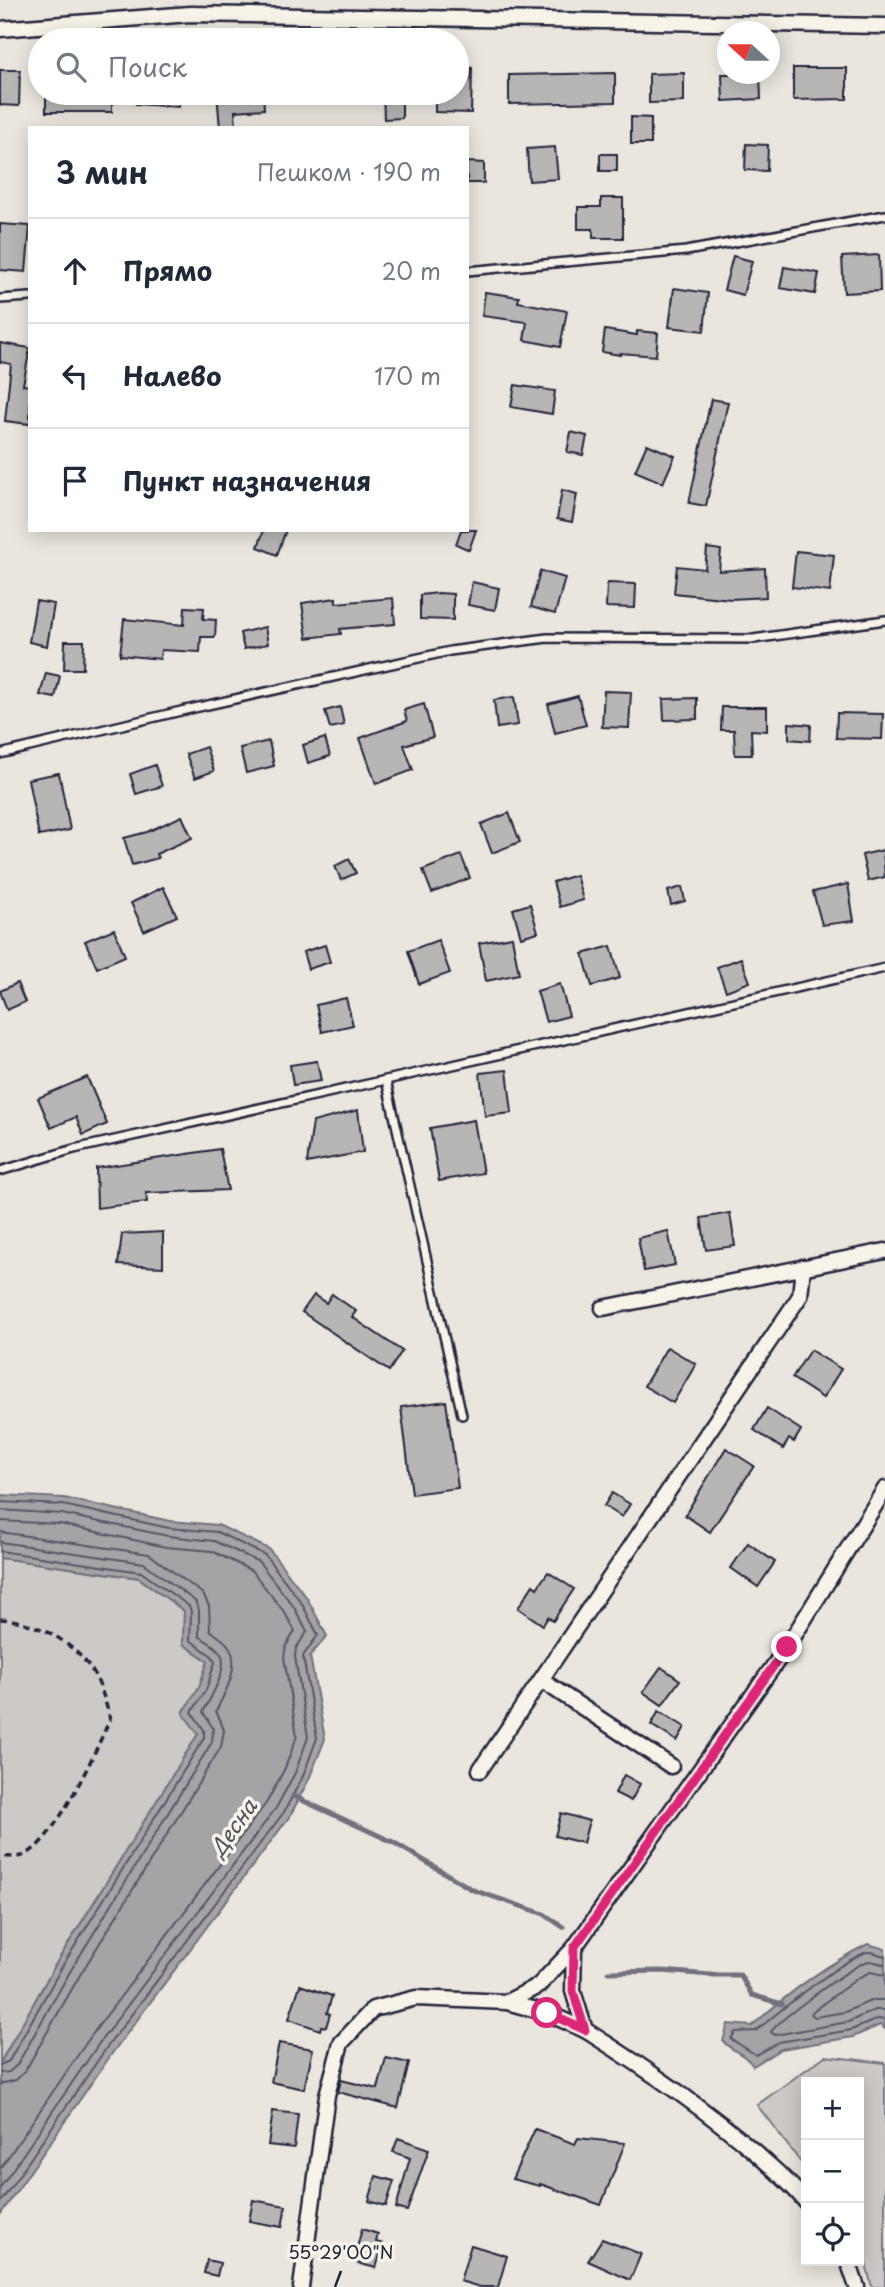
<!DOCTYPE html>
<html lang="ru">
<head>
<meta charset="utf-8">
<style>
	body { margin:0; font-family:"Playpen Sans",sans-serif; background:#f6f6f7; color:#1f2937 }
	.controls { position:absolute; right:21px; bottom:21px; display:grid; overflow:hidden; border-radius:0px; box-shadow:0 4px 18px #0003 }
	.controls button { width:63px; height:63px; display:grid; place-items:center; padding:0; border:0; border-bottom:2px solid #e0e1e3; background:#fff; color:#1f2937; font:35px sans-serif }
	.compass { position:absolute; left:717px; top:21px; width:63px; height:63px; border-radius:50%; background:#fff; box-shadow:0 4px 18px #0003; rotate:291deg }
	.stop { position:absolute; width:21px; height:21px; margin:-16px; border:5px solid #db2777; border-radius:50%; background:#fff }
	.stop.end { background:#db2777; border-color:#fff; box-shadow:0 2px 7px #0008 }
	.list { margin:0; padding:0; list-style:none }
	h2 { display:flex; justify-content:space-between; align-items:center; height:91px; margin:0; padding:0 28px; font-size:30px }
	h2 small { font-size:23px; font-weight:400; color:#747a83 }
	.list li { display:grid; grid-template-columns:46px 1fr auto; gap:21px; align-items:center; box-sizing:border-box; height:105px; padding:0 28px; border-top:2px solid #e0e1e3 }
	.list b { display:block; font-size:26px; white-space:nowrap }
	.list em { font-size:23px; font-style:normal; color:#747a83 }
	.icon { flex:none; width:38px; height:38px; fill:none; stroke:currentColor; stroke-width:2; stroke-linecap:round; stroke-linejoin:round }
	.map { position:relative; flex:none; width:885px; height:2287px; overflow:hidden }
	.search { position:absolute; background:#fff; box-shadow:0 4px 18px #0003; left:28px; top:28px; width:441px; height:77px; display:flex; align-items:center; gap:18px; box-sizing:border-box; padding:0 24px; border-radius:38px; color:#747a83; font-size:26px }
	.panel { position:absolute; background:#fff; box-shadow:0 4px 18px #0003; left:28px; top:126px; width:441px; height:406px; border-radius:0px }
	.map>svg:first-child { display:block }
</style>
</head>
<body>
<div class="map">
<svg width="885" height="2287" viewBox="0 0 885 2287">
	<rect width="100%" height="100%" fill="#eae6de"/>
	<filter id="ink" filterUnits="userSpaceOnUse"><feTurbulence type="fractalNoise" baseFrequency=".0143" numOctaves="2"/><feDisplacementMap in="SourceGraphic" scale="14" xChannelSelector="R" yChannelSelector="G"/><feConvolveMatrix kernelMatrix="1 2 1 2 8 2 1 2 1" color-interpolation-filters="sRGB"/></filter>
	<g filter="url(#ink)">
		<!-- green -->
		<g fill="#cdc9c6" stroke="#787680" stroke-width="2">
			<path d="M0 1558 139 1578 184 1611 183 1644 208 1661 199 1687 183 1713 199 1733 57 1962 0 2063Z"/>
			<path d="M825 2056 885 2063V2287H872L859 2238V2082H806V2169L757 2105Z"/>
		</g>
		<!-- water -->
		<g fill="#a6a3a6" stroke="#716f7b" stroke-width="2">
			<path d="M0 1495 64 1498 170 1521 218 1525 269 1549 307 1598 327 1636 310 1656 325 1739 309 1779 290 1816 113 2052 0 2215V2063L57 1962 198 1734 183 1713 199 1687 208 1661 183 1644 184 1611 139 1578 0 1558Z"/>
			<path d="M868 1944 885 1949V2029L880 2025 853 2037 781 2049 753 2066C743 2051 733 2053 723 2041L728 2024 752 2026C786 1995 827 1964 868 1944Z"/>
		</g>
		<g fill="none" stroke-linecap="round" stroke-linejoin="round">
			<!-- shore -->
			<g stroke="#575666" stroke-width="2">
				<path d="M0 1502 63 1505 169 1528 217 1532 265 1555 301 1602 318 1635 303 1656 317 1738 303 1776 284 1812 107 2047 0 2203"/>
				<path d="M0 1510 62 1514 168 1536 214 1541 259 1562 294 1607 307 1632 296 1648 295 1657 308 1737 295 1773 276 1808 100 2042 0 2188"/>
				<path d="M0 1521 60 1524 166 1547 212 1551 252 1571 285 1613 295 1631 286 1646 284 1657 297 1736 285 1768 267 1802 91 2036 0 2169"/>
				<path d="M0 1532 149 1554 203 1594 209 1606 210 1630C216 1635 223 1639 228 1645 242 1664 225 1693 216 1711L224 1730 221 1747 80 1975 25 2071 16 2080 0 2084"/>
				<path d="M0 1542 144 1563 195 1601 199 1610V1636C206 1641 217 1646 221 1654 229 1668 210 1699 203 1712L213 1728 212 1742 71 1970 17 2065 9 2072 0 2073"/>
				<path d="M0 1551 141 1572 189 1606 191 1612 190 1640 212 1656 215 1662 206 1690 192 1712 204 1730V1738L63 1965 9 2061 0 2065"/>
				<path d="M885 1956C880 1955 874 1952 869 1952 852 1952 772 2017 756 2031L735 2032 731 2039 756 2055 779 2042 851 2030 878 2019 885 2020"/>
				<path d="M885 1964C880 1964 874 1961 869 1961 857 1962 777 2021 771 2032L775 2035 848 2022 875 2010H885"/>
				<path d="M885 1975 870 1972 858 1978 813 2011 811 2014 815 2017 845 2012 873 2000H885"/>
			</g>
			<!-- stream -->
			<g stroke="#716f7b" stroke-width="5">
				<path d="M293 1796 393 1842 473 1890 544 1914 563 1927"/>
				<path d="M608 1972 663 1971 710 1975H740L752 1995 782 2004"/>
			</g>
		</g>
		<!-- building -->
		<g fill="#b8b6b5" stroke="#22223b" stroke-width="2">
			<path d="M457 67 472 68 471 113 435 112V93H457Z"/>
			<path d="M793 68H847V99L793 100Z"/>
			<path d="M0 70H20L19 106 0 105Z"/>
			<path d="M615 73V102L509 104V75Z"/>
			<path d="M684 73V102L649 103V74Z"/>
			<path d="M722 74H760L761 99 723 101Z"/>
			<rect x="46" y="93" width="66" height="19"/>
			<path d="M136 93H180L179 107 136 104Z"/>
			<path d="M217 93H263L264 109 235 111 236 128H220Z"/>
			<path d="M383 93H402V118L384 119Z"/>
			<path d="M631 117 651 118V144H631Z"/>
			<path d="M746 144 768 145 767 171 745 170Z"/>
			<path d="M555 147 558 179 529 181 527 149Z"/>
			<rect x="600" y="154" width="17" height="17"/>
			<path d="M467 162 484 163V183H467Z"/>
			<path d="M601 198H623V238H593V229H578V207H601Z"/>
			<path d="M0 224 30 226 26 272 0 270Z"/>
			<path d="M879 255 880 291 844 293 842 257Z"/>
			<path d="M733 256 752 261 743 295 724 290Z"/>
			<path d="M784 267 819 273 815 294 780 288Z"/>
			<path d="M674 288 708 293 704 331 669 327Z"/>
			<path d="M485 292 519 297 518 302 567 311 560 347 524 340 527 322 482 316Z"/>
			<path d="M605 330 637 335V331L658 333 656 356 620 353V355L602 352Z"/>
			<path d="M0 343 30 348 23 385 30 386V424L5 421 11 364 0 362Z"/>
			<path d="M515 385 555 391 552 414 511 407Z"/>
			<path d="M711 399 728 402 706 506 689 503Z"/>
			<path d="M571 432 587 436 583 455 567 452Z"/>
			<path d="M647 444 675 456 663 483 635 471Z"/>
			<path d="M562 490 577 494 572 522 557 519Z"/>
			<path d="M264 530H286L277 555 258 547Z"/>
			<path d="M461 530H476L469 550 456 544Z"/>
			<path d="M707 548 721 550 719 571 765 568 766 597 731 599 674 593 677 566 705 569Z"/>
			<path d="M796 551 834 555 830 592 792 587Z"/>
			<path d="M540 571 565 578 555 614 531 607Z"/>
			<path d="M472 582 499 588 495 610 468 605Z"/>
			<path d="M607 583 636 584 635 608 606 607Z"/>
			<path d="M439 593 453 594V620L420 619V595Z"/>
			<path d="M336 598V603L393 598 395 624 340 629 341 634 307 638 302 603Z"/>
			<path d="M36 601 54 604 47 646 29 642Z"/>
			<path d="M185 607 204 608 203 619 216 620 215 637H201L200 652 161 650 160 659 120 655 124 619 184 625Z"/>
			<path d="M265 627 268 644 244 649 240 633Z"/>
			<path d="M65 641H84L83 669H64Z"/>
			<path d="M46 673 60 676 55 698 40 695Z"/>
			<path d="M604 691 631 692 629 728 602 727Z"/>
			<path d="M578 696 586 725 555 733 548 704Z"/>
			<path d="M514 697 518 725 497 728 494 700Z"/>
			<path d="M697 698V719L664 720 663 699Z"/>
			<path d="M424 704 433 737 404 745 413 770 376 784 360 738 407 721 404 710Z"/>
			<path d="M340 707 344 725 330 728 325 711Z"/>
			<path d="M722 707H767V731L751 730 752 755H735L734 730H721Z"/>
			<path d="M837 713 883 714 882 739 836 738Z"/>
			<path d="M789 723 811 725 810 741 789 739Z"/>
			<path d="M325 738 330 756 308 763 303 745Z"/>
			<path d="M269 741 274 766 246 773 240 748Z"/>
			<path d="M206 747 214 771 195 778 186 754Z"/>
			<path d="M155 765 162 786 136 794 130 774Z"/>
			<path d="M59 773 70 830 39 836 28 779Z"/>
			<path d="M509 813 520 842 492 853 481 824Z"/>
			<path d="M182 816 192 838 156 854 158 858 132 865 124 838 147 832Z"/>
			<path d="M883 850 885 877 868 881 862 855Z"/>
			<path d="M461 855 470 878 432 893 423 870Z"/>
			<path d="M349 859 356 873 341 880 335 866Z"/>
			<path d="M576 875 583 900 560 907 553 882Z"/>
			<path d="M848 884 854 921 822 925 813 892Z"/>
			<path d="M163 887 177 916 144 931 131 903Z"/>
			<path d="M682 887 685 901 671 905 668 891Z"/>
			<path d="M530 904 538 932 521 937 513 909Z"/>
			<path d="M114 929 125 956 97 968 85 941Z"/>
			<path d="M512 937 519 974 486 981 479 943Z"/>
			<path d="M438 940 450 973 419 984 408 951Z"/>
			<path d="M325 945 330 962 308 969 303 952Z"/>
			<path d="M611 946 620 978 592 986 583 954Z"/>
			<path d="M741 958 750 982 726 991 717 967Z"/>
			<path d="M17 983 25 1002 7 1010 0 991Z"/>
			<path d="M560 984 569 1016 546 1022 537 991Z"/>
			<path d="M346 998 353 1025 322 1032 316 1005Z"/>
			<path d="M317 1061 321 1081 293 1085 290 1065Z"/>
			<path d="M507 1070 512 1113 485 1116 480 1073Z"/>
			<path d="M87 1077 107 1124 83 1135 76 1117 51 1128 38 1098Z"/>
			<path d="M358 1110 363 1152 307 1163 313 1122Z"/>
			<path d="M474 1120 483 1173 439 1181 430 1128Z"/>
			<path d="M220 1149 228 1190 146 1193 147 1202 97 1208 96 1168Z"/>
			<path d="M730 1213 735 1246 706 1250 701 1218Z"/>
			<path d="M668 1231 675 1265 644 1271 638 1238Z"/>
			<path d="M163 1232V1267L118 1265 122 1234Z"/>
			<path d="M332 1294 356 1311 352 1317 402 1351 389 1371 302 1312 314 1295 326 1303Z"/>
			<path d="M667 1347 696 1364 673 1403 644 1386Z"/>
			<path d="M810 1350 841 1369 823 1398 792 1378Z"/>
			<path d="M446 1401 458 1488 412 1494 401 1407Z"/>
			<path d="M767 1408 801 1430 794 1442 789 1439 783 1449 754 1430Z"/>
			<path d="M726 1448 754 1466 710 1532 685 1515Z"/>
			<path d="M612 1493 630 1504 622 1517 604 1506Z"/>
			<path d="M748 1543 775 1562 758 1587 731 1568Z"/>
			<path d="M548 1572 574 1589 553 1621 548 1617 543 1625 518 1608 533 1585 537 1588Z"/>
			<path d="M661 1667 680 1680 662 1705 643 1692Z"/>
			<path d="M659 1711 685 1727 677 1741 651 1725Z"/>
			<path d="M624 1775 640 1784 631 1801 615 1793Z"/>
			<path d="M561 1813 589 1821 583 1843 555 1836Z"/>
			<path d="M300 1985 332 1996 327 2013 330 2014 326 2027 321 2026 320 2030 289 2019Z"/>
			<path d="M279 2043 313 2049 304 2089 271 2082Z"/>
			<path d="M386 2058 409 2063 398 2108 338 2092 341 2080 378 2089Z"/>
			<path d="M273 2111 298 2114 294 2148 268 2145Z"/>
			<path d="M535 2129 575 2144 578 2138 625 2143 601 2205 540 2184V2186L512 2179Z"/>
			<path d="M398 2138 429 2149 407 2211 396 2208 410 2158 393 2152Z"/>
			<path d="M376 2176 394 2181 386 2206 369 2201Z"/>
			<path d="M253 2200 286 2206 282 2227 249 2221Z"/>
			<path d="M362 2229 378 2234 376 2242 383 2244 376 2268 353 2262Z"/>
			<path d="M602 2239 641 2254 630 2280 588 2261Z"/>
			<path d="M471 2245 507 2256 498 2287H480L460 2281Z"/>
			<path d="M207 2260 220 2263 217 2276 204 2273Z"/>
		</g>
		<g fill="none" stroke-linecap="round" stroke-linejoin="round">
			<defs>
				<g id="service">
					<path d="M467 271 686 251 885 215"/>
					<path d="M0 299 30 297"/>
					<path d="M0 754 181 711 450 651 547 638 753 639 885 620"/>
					<path d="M0 1171 74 1149 386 1080"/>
					<path d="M462 1415 386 1080 885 968"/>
				</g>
				<g id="minor">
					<path d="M0 29 190 14 885 26"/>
					<path d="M603 1308 885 1251"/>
					<path d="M541 1680 671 1766"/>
					<path d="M480 1770 800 1296 803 1267"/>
					<path d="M574 1948 573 1991 585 2030C644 2067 703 2107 756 2153 773 2169 791 2183 806 2202"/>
					<path d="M507 2002 538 1986 574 1948 787 1647 885 1489"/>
					<path d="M848 2261 857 2287"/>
					<path d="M301 2287 327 2095 341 2043 373 2009 416 1998 507 2002 547 2013 585 2030"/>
				</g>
			</defs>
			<!-- service casing -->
			<use href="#service" stroke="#22223b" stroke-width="12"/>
			<!-- minor casing -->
			<use href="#minor" stroke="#22223b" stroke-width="19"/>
			<!-- path -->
			<path stroke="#22223b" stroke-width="3.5" stroke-dasharray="7 5" stroke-linecap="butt" d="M0 1619C36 1621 73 1641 93 1672 101 1686 106 1703 110 1719 96 1750 54 1846 22 1856 16 1858 7 1856 0 1857"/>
			<!-- service -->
			<use href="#service" stroke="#f7f3e8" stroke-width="7"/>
			<!-- minor -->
			<use href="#minor" stroke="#f7f3e8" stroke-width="14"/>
		</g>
	</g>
	<g fill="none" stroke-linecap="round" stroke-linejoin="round" filter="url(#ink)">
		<!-- route -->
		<path stroke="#db2777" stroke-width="9" d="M547 2013 585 2030 573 1991 574 1948 787 1647"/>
	</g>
	<!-- ticks -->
	<path fill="none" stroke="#22223b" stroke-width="2.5" d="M335 2287 341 2271"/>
	<g text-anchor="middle" stroke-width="7" stroke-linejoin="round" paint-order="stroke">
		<!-- water labels -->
		<g font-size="21" font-style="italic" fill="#504f60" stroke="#f7f3e8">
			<text transform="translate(234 1828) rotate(-55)" y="7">Десна</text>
		</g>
	</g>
	<g font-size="18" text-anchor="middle" fill="#22223b" stroke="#f7f3e8" stroke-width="7" stroke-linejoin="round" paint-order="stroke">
		<text x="341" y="2259">55°29'00"N</text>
	</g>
</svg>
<div class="controls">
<button>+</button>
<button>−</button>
<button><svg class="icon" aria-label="locate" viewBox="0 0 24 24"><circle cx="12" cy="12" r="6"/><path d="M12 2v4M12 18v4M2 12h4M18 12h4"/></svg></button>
</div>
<svg class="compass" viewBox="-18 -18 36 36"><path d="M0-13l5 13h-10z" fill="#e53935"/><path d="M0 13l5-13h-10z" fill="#747a83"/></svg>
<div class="stop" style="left:547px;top:2013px"></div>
<div class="stop end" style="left:787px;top:1647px"></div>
<div class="search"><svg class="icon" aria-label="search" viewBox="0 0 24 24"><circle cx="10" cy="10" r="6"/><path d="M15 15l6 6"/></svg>Поиск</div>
<section class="panel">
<h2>3 мин<small>Пешком · 190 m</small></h2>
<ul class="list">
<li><svg class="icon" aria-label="ahead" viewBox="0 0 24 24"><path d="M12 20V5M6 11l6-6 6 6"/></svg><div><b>Прямо</b></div><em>20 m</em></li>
<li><svg class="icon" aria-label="left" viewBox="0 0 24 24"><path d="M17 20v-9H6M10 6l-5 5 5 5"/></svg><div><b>Налево</b></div><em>170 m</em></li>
<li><svg class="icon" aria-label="arrive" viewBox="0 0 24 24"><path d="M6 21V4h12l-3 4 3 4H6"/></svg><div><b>Пункт назначения</b></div></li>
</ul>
</section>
</div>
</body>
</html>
